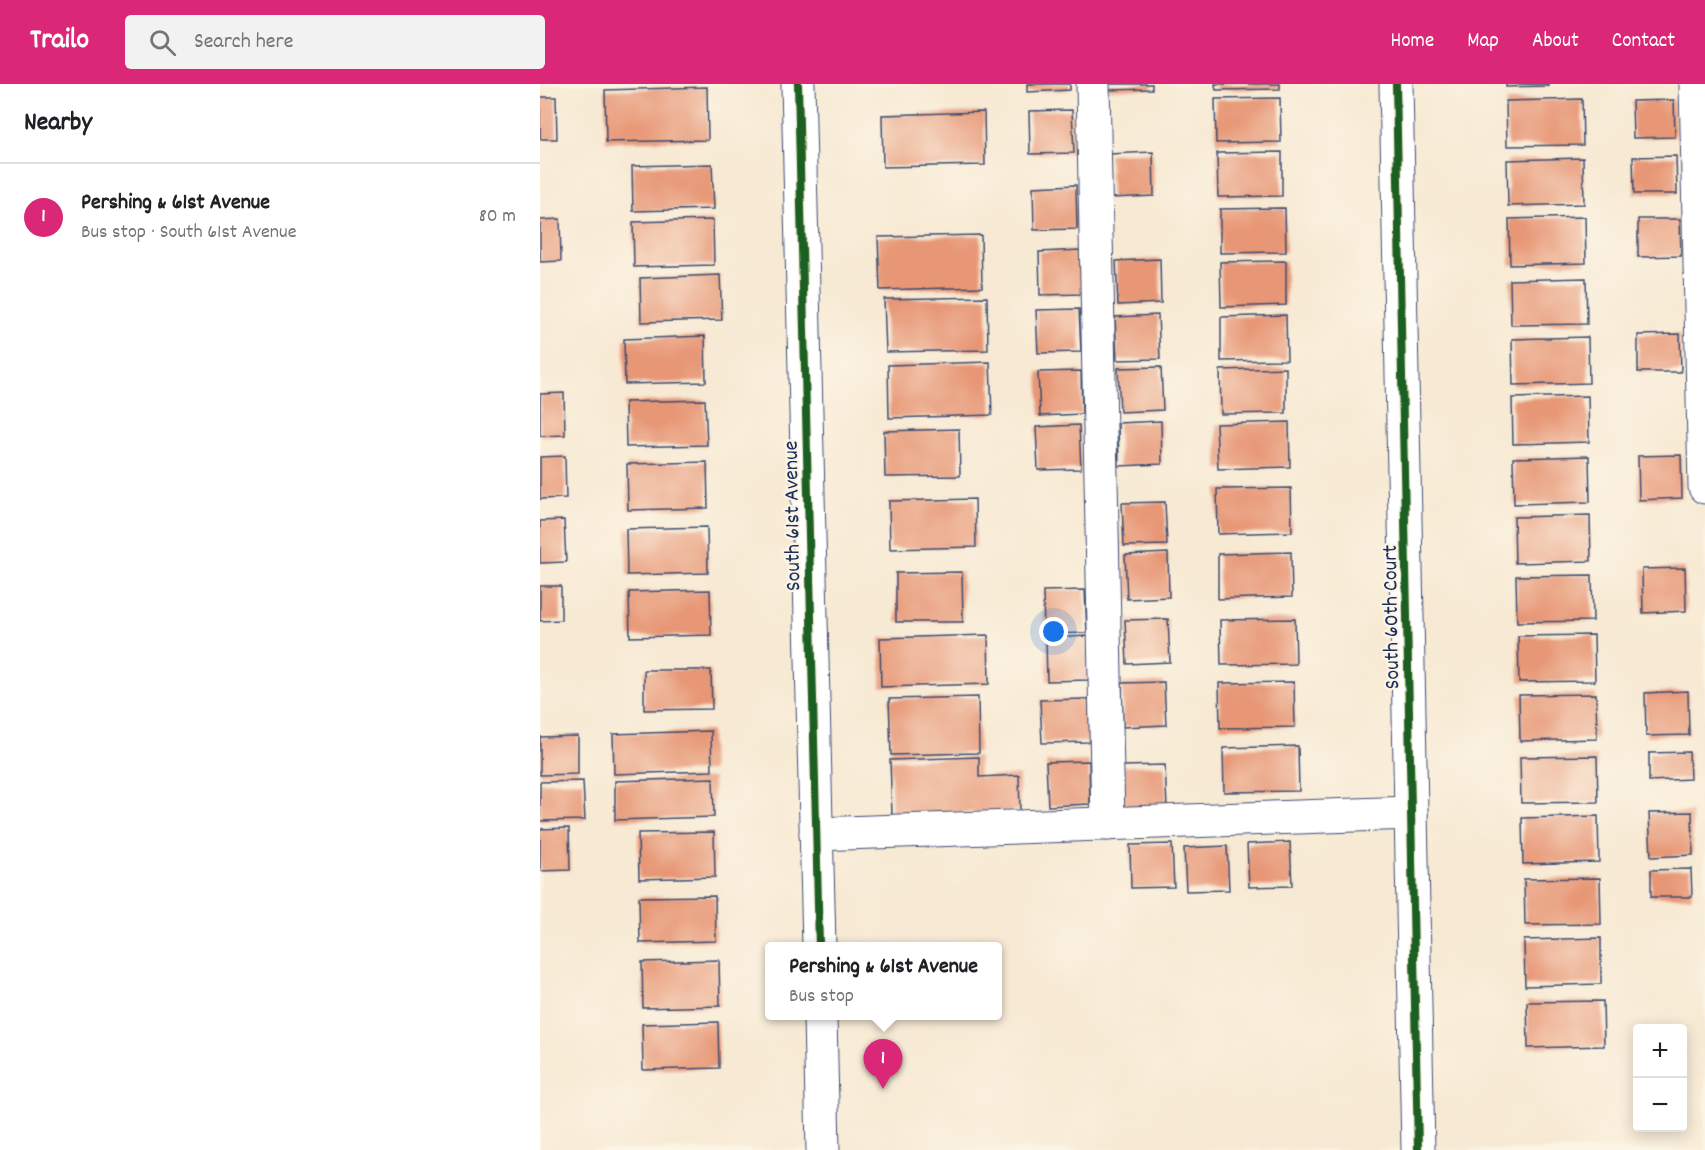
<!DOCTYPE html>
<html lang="en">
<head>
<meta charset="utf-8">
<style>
	body { margin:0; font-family:Dekko,sans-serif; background:#f2f2f2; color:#202124 }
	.controls { position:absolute; right:18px; bottom:18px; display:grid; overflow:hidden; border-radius:6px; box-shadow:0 3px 15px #0003 }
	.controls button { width:54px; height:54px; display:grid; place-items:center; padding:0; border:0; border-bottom:2px solid #e0e0e0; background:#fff; color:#202124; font:30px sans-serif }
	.you { position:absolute; left:514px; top:548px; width:21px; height:21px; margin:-15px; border:4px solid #fff; border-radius:50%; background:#1a73e8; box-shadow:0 0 0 9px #1a73e833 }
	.badge { display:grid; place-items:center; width:39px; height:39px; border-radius:50%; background:#db2777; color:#fff; font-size:20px; font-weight:700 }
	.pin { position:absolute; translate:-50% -50px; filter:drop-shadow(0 2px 3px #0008) }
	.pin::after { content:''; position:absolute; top:32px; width:21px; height:18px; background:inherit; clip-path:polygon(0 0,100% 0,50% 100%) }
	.popup { position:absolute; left:225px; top:858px; width:237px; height:78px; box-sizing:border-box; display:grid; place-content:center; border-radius:6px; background:#fff; filter:drop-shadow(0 2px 4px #0005); font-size:20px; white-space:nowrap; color:#757577 }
	.popup b { font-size:22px; color:#202124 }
	.popup::after { content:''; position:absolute; left:50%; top:100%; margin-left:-12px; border:12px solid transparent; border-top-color:#fff }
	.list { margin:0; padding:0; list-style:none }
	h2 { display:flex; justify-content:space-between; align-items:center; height:78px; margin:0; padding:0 24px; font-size:26px }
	h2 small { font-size:20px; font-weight:400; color:#757577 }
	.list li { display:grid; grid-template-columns:39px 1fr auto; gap:18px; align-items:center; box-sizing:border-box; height:108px; padding:0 24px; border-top:2px solid #e0e0e0 }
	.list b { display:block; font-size:22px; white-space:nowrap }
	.list p { margin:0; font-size:20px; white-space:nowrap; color:#757577 }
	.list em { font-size:20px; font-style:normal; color:#757577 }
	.icon { flex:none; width:33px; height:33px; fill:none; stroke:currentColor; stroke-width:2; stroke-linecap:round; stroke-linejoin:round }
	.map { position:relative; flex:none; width:1165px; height:1066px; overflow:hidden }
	header { display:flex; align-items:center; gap:36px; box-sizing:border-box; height:84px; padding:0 30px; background:#db2777; color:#fff }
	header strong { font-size:28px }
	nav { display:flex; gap:33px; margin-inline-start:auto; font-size:21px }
	.search { width:420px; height:54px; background:#f2f2f2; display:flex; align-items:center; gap:15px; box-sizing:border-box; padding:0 21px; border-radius:6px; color:#757577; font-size:22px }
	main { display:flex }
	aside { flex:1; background:#fff }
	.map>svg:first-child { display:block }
</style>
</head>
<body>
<header>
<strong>Trailo</strong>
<div class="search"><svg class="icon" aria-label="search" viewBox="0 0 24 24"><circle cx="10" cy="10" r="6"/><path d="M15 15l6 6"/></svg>Search here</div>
<nav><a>Home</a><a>Map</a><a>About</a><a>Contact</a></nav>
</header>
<main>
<aside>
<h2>Nearby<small></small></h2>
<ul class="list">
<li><span class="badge">1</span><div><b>Pershing &amp; 61st Avenue</b><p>Bus stop · South 61st Avenue</p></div><em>80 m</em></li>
</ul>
</aside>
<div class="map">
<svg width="1165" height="1066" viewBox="0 0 1165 1066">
	<rect width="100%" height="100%" fill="#fcf5e5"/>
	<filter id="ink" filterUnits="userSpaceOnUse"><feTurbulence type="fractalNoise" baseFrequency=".0167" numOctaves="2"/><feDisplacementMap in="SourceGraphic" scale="12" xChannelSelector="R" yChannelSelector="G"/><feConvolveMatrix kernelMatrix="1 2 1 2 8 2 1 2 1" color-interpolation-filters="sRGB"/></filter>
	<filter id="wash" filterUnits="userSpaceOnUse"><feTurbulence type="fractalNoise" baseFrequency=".008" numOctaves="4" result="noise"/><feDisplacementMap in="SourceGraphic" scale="24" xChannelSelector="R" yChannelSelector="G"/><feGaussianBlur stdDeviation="1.35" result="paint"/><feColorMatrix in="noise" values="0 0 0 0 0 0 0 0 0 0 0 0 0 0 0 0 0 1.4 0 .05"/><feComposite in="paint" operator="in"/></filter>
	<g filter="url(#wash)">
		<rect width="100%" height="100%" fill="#f7e9d3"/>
		<g id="blocks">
			<!-- building -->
			<g fill="#e79776">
				<path d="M487 0H530V6L487 8Z"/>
				<path d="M568 0H612V5L568 6Z"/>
				<path d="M675 0H740V5L676 6Z"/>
				<path d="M966 0H1009V2L966 3Z"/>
				<path d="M167 3 168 56 66 58 65 6Z"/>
				<path d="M0 13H16L17 55H0Z"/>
				<path d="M740 14 741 58 676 59 675 15Z"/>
				<path d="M1042 15 1043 61 967 62 966 17Z"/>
				<path d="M1134 16 1135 53 1093 54 1092 17Z"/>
				<path d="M532 26 534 69 490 70 489 27Z"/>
				<path d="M444 28 445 81 343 83 342 31Z"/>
				<path d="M613 68 614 112 571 114 569 70Z"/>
				<path d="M742 68V112L678 113 677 69Z"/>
				<path d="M1136 72 1137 110H1094L1093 73Z"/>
				<path d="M1043 74 1044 120 968 122 967 76Z"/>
				<path d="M172 80 174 125 93 127 92 82Z"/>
				<path d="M536 101 537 145 494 146 493 103Z"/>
				<path d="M745 124 746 168 680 169V125Z"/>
				<path d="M1045 133 1046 179 970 181 969 135Z"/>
				<path d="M20 135 21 177 0 178V136Z"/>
				<path d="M1098 135H1140L1141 172 1098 173Z"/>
				<path d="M173 136 174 181 94 183 93 138Z"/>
				<path d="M441 151 442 203 340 206 338 153Z"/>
				<path d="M541 166 543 210 500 211 499 168Z"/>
				<path d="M620 175 621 219 578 221 576 177Z"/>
				<path d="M746 177V221L681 223 680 178Z"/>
				<path d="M180 191 182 236 101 238 100 194Z"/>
				<path d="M1046 194 1047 240 971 241 970 196Z"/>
				<path d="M447 213 448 266 346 268 344 215Z"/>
				<path d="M539 225 541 268 498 269 496 226Z"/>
				<path d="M618 231 620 275 577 276 575 233Z"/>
				<path d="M746 231 747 276 681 277V233Z"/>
				<path d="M1140 250 1141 288H1098V251Z"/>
				<path d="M165 252 166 298 85 300 84 255Z"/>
				<path d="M1048 253 1049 299 973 301 972 255Z"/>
				<path d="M450 278 452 331 349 334 348 281Z"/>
				<path d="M621 283 623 326 580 328 578 284Z"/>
				<path d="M746 284V329L681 330 680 286Z"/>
				<path d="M541 287 542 330 500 332 498 288Z"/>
				<path d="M24 309 25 351 0 352V310Z"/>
				<path d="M1048 312 1049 358 973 360 972 314Z"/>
				<path d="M165 316 167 361 86 363 85 318Z"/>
				<path d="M621 337 622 380 579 382 578 339Z"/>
				<path d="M749 338 750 383 678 385 676 340Z"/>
				<path d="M539 341 541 385 498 386 496 343Z"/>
				<path d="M419 345 420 392 345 393 344 347Z"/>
				<path d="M1141 371 1142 414 1099 416 1098 372Z"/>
				<path d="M25 372 26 414 0 415V373Z"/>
				<path d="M1049 372 1050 418 974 420 973 374Z"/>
				<path d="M167 378 168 424 88 426 87 380Z"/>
				<path d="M751 404 752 448 678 450 677 405Z"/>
				<path d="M435 415 436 463 350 465 349 417Z"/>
				<path d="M625 418 627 461 584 462 582 419Z"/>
				<path d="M1050 431 1051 477 975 479 974 433Z"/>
				<path d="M24 436 26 478 0 479V437Z"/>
				<path d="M167 443 168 489 87 491 86 445Z"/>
				<path d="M751 468 752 513 678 515V470Z"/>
				<path d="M628 469 629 513 587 515 585 471Z"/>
				<path d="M1145 484 1146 527 1103 529 1102 485Z"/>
				<path d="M422 488 423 538H356V489Z"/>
				<path d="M1052 491 1053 537 977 538 976 492Z"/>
				<path d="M0 502H21V536L0 537Z"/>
				<path d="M170 506 171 551 90 553 89 508Z"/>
				<path d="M545 506 547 549 504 550 503 507Z"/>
				<path d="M628 535 630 578 587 580 585 536Z"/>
				<path d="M755 535 756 580 681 581 680 536Z"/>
				<path d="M448 551 449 600 341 603 340 554Z"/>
				<path d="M1054 551 1055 597 979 598 978 552Z"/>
				<path d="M548 552 550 596 507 597 506 554Z"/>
				<path d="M104 586H171L172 625 104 626Z"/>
				<path d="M624 598 626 641 583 643 582 599Z"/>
				<path d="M754 598 755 643 680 644 679 599Z"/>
				<path d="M1148 607 1149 651 1106 652 1105 609Z"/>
				<path d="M1056 610 1057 655 980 657 979 611Z"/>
				<path d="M438 613 439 669 351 671 349 615Z"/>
				<path d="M549 615 550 658 502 659 500 616Z"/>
				<path d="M171 647 172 687 74 690 73 650Z"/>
				<path d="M38 652V690L0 691V653Z"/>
				<path d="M758 662 759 707 684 708 683 664Z"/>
				<path d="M1149 668 1150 695 1109 697V669Z"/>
				<path d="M1057 672 1058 718 981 719 980 673Z"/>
				<path d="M439 673V693L479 691 480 727 352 731 350 676Z"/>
				<path d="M549 677 550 720 508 722 506 678Z"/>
				<path d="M625 681 627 724 584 726 582 682Z"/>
				<path d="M173 694 174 733 75 736V697Z"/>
				<path d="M43 697 45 736 0 737V698Z"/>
				<path d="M1152 728 1153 771 1111 773 1109 729Z"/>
				<path d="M1058 732 1059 778 983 780 982 734Z"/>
				<path d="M29 744 30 786 0 787V745Z"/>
				<path d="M174 748 175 793 99 795 98 749Z"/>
				<path d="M750 758 752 802 709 803 707 760Z"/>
				<path d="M632 760 634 803 591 804 590 761Z"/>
				<path d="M687 762 689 806 646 807 644 764Z"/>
				<path d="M1151 785 1152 813H1111V786Z"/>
				<path d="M1060 794 1061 840 985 841 984 795Z"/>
				<path d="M175 812 176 857 100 859 99 813Z"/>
				<path d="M1061 854V900L985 902 984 856Z"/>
				<path d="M179 876 180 922 103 924 102 878Z"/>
				<path d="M1063 917 1064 962 988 964 987 918Z"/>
				<path d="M178 938 179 984 103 986 102 940Z"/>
			</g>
		</g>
	</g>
	<g filter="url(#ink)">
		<use href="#blocks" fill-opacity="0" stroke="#3c4b70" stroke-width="1.5"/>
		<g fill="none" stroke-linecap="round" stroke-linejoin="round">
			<defs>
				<g id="minor">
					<path d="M258 0 279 862"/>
					<path d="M553 0 568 740"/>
					<path d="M856 0 878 1066"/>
					<path d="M1156 0 1165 403"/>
					<path d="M276 750 871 729"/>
					<path d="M280 932 283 1066"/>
				</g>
			</defs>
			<!-- minor casing -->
			<use href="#minor" stroke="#3c4b70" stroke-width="35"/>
			<!-- minor -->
			<use href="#minor" stroke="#fff" stroke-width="33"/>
			<defs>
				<g id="cycleway">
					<path d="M258 0 279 862"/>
					<path d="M856 0 878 1066"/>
				</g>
			</defs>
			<!-- cycleway casing -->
			<use href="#cycleway" stroke="#fcf5e5" stroke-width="11"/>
			<!-- cycleway -->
			<use href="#cycleway" stroke="#1b5e20" stroke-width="8"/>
		</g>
	</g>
	<g text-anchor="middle" stroke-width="4.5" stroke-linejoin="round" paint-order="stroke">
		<!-- street labels -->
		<g font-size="22" fill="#1b2f5e" stroke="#fcf5e5">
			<text transform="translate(250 432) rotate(-91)" y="8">South 61st Avenue</text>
			<text transform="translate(849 533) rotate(-91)" y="8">South 60th Court</text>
		</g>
	</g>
</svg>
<div class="controls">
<button>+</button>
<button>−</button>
</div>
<div class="you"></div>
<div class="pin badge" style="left:343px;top:1005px">1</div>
<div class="popup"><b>Pershing &amp; 61st Avenue</b>Bus stop</div>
</div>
</main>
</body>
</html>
